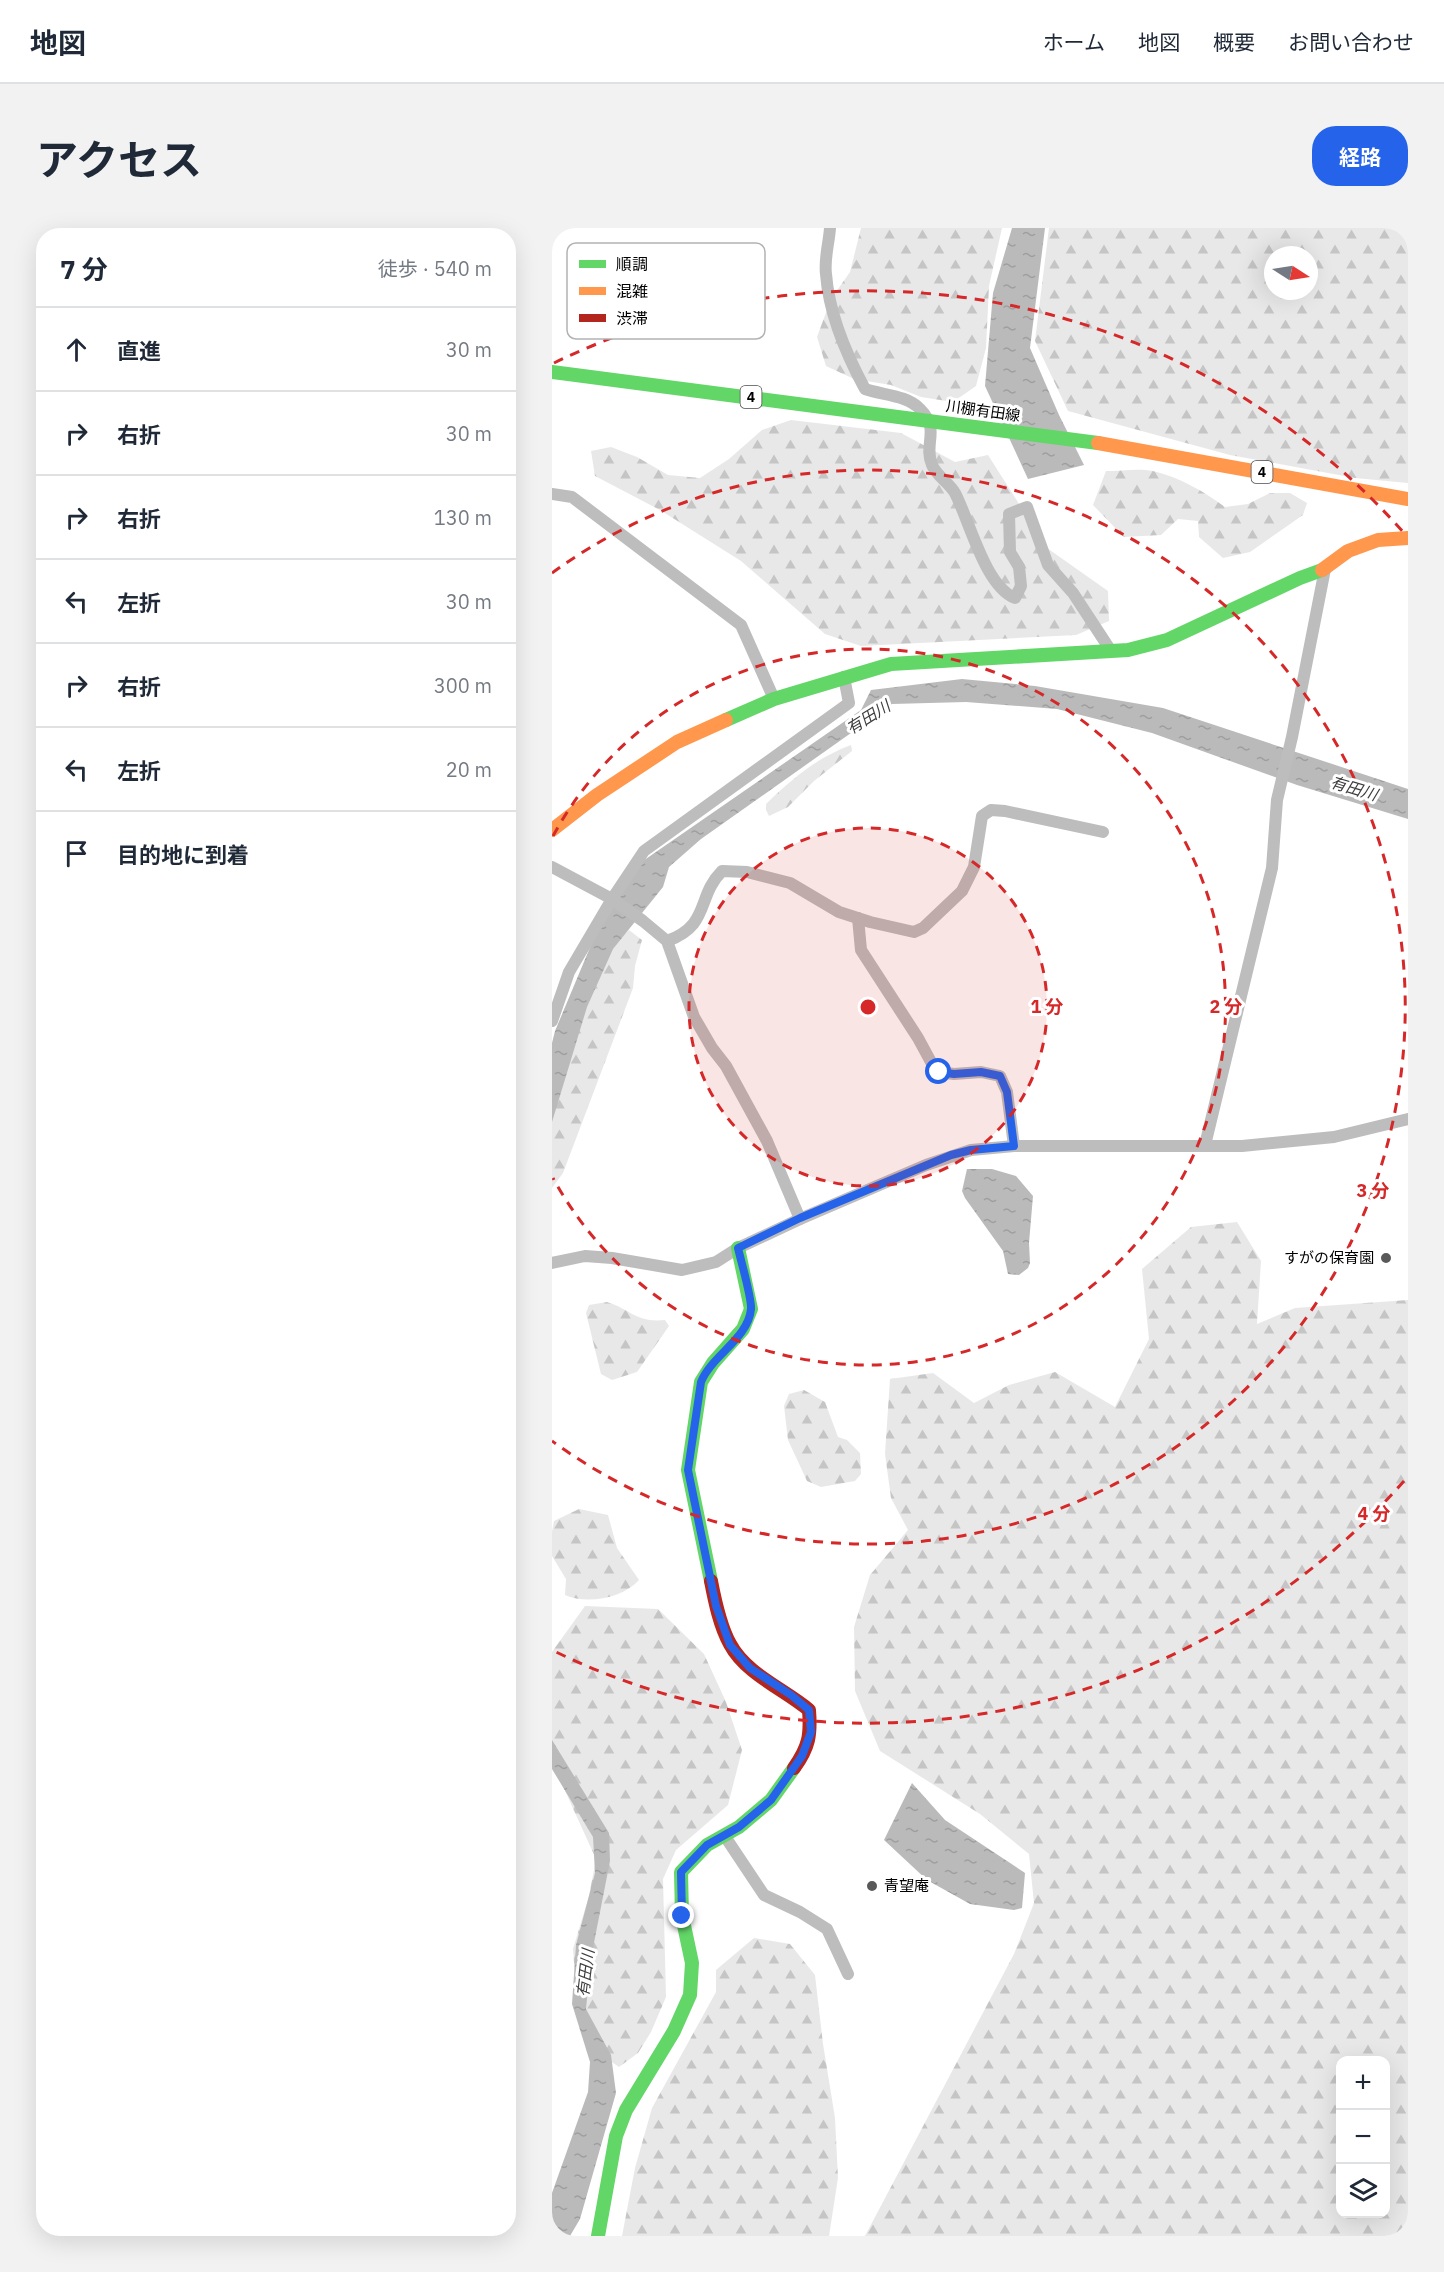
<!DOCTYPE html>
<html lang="ja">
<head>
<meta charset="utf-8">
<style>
	body { margin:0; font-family:"IBM Plex Sans","Noto Sans JP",sans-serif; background:#f2f2f3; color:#1f2937 }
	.controls { position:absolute; right:18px; bottom:18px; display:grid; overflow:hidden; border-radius:12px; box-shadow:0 6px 24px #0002 }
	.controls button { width:54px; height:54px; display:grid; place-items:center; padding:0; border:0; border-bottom:2px solid #e0e1e3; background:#fff; color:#1f2937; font:30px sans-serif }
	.compass { position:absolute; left:712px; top:18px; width:54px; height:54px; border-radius:50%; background:#fff; box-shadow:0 6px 24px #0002; rotate:102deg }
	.stop { position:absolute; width:18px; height:18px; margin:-14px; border:4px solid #2563eb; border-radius:50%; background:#fff }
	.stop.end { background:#2563eb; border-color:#fff; box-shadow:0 2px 6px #0008 }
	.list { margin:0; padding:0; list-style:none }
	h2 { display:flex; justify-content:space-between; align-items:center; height:78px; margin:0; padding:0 24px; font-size:26px }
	h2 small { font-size:20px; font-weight:400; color:#747a83 }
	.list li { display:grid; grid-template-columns:39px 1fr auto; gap:18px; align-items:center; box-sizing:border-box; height:84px; padding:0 24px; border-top:2px solid #e0e1e3 }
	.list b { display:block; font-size:22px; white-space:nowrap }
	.list em { font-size:20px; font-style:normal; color:#747a83 }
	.icon { flex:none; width:33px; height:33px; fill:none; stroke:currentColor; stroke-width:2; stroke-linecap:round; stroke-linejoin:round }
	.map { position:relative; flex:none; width:856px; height:2008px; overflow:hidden; border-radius:24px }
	header { display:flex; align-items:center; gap:36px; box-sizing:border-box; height:84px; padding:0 30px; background:#fff; border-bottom:2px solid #e0e1e3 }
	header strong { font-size:28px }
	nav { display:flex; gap:33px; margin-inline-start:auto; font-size:21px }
	.intro { display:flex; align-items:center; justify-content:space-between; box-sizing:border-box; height:144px; padding:0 36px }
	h1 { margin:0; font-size:42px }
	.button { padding:15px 27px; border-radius:24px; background:#2563eb; color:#fff; font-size:21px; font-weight:700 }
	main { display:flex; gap:36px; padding:0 36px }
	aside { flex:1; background:#fff; border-radius:24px; box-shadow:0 6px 24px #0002 }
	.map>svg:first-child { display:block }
</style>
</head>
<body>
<header>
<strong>地図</strong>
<nav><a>ホーム</a><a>地図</a><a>概要</a><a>お問い合わせ</a></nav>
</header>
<div class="intro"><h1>アクセス</h1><a class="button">経路</a></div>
<main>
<aside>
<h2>7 分<small>徒歩 · 540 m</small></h2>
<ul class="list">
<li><svg class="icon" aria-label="ahead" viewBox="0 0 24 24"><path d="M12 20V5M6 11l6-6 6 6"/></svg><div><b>直進</b></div><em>30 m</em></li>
<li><svg class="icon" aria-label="right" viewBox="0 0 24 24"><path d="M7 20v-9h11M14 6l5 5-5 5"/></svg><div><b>右折</b></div><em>30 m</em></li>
<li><svg class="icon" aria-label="right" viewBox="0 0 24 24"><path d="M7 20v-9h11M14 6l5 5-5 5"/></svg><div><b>右折</b></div><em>130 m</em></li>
<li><svg class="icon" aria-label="left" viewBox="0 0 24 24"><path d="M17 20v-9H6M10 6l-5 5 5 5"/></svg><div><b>左折</b></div><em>30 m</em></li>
<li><svg class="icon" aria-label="right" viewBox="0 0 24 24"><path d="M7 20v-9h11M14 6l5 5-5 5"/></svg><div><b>右折</b></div><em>300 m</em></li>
<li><svg class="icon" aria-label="left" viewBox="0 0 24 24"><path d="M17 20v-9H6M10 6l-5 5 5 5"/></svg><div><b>左折</b></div><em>20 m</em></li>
<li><svg class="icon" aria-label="arrive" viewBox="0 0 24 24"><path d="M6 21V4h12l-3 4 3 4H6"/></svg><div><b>目的地に到着</b></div></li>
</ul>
</aside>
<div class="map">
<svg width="856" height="2008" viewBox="0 0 856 2008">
	<defs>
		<pattern id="forest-firs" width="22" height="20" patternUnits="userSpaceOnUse" patternTransform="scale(1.5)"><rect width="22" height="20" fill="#e8e8e8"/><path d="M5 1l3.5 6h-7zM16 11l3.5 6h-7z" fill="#c5c5c5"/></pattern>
		<pattern id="water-ripples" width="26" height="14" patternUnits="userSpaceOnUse" patternTransform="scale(1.5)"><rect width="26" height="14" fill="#bababa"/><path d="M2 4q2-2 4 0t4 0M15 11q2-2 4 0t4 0" fill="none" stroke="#9e9e9e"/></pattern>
	</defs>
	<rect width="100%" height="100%" fill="#fff"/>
	<!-- forest -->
	<g fill="url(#forest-firs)" fill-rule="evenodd">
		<path d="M309 0H450L437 58 434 120 424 158 401 174 369 169 339 157 302 151 274 138 265 109 279 71 298 44Z"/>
		<path d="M497 0H856V255L803 250 678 227 516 183 483 113ZM721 27H757V63H721Z"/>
		<path d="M239 192 349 205 403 234 436 227 495 320 556 363 557 393 524 407 309 418 273 406 189 333 108 282 43 248 39 223 59 219 85 229 116 247 148 250 177 231 210 202Z"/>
		<path d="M554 243C569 243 587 240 601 243 627 249 653 264 673 279L696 276 718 265H738L755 275 751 287 698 324 671 330 647 309 646 293 626 291 609 307 572 309 541 277Z"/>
		<path d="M299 517 300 523 262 553 236 579 217 588 214 582V576C240 551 264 530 299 517Z"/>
		<path d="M77 702 90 712 83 738 81 760 11 945 0 960V880L21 800 56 722Z"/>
		<path d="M685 994 709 1033 705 1096 743 1080 856 1072V2008H313L462 1726 482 1675 477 1626 428 1586 328 1523 303 1463 302 1399 318 1347 356 1302 339 1270 333 1226 338 1151 381 1145 422 1175 457 1157 503 1144 563 1179 597 1111 590 1041 639 999ZM788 1832H834V1986H788Z"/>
		<path d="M55 1074C80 1082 84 1095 113 1092L117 1098 85 1144 60 1152 49 1146 34 1085 37 1077Z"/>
		<path d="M252 1162 273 1174 286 1209 295 1212 308 1225 309 1246 303 1253 269 1259 255 1253 236 1212 232 1178 237 1166Z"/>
		<path d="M27 1281 56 1287 65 1320 87 1352C71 1370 35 1377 13 1367L14 1351 0 1328V1304L2 1293Z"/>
		<path d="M33 1378 106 1381 152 1426 174 1474 190 1522 176 1577 124 1622 111 1651 114 1769 99 1804 86 1825 67 1839 48 1826 23 1748 21 1721 37 1668 44 1631 0 1534V1424Z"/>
		<path d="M202 1710 238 1716 263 1747 271 1816 283 1890 286 1950 277 2008H70L83 1940 100 1880 164 1764V1742Z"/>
	</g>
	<!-- water -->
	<g fill="url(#water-ripples)">
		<path d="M460 0H493L478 120 507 187 532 237 476 251 433 158 441 65Z"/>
		<path d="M410 451 483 458 611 480 856 561V591L745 557 600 505 505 481 414 474 340 476 149 611 117 639 111 659 61 721 35 779 0 894V815L3 803 47 698 88 635 309 482 319 462Z"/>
		<path d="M415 941H440L464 948 481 968 477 1015 478 1035 476 1040 467 1047 456 1046 451 1023 413 970 410 963Z"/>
		<path d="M0 1512 57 1605 58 1633 39 1730 34 1781 59 1827 64 1865 28 1991 18 2008H0V1965L36 1864 38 1834 20 1776 24 1717 43 1645 41 1609 0 1541Z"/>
		<path d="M360 1555 393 1592 473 1645 470 1680 462 1682 418 1676 375 1652 332 1612Z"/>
	</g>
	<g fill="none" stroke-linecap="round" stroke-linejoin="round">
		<!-- street -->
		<g stroke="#bdbdbd" stroke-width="12">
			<path d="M278 0C277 15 272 31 274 46 277 86 294 126 313 161 330 167 355 167 368 181 389 202 371 216 380 237 384 247 397 255 403 265 418 294 433 358 463 370L469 358 467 339 458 324 457 286 475 279 496 337 521 365 559 423"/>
			<path d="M0 266 20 269 189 397 222 471"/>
			<path d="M0 639 60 671 91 693 115 713 142 789 160 820 174 838 215 913 248 991"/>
			<path d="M306 690 309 722 366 810 379 834 387 844 402 846 429 844 448 848 455 864 462 918"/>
			<path d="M115 713C159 697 144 669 170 643L195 644 238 655 287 684 318 694 362 704 371 700 410 663 422 639 430 588 439 582 453 583 551 604"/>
			<path d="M0 793 17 744 60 671 92 623 297 475 292 449"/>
			<path d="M653 917 720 640 725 572 740 509 773 341"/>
			<path d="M0 1035 33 1028 60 1030 130 1042 164 1034 186 1020 248 991 374 937 419 922 462 918H690L782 909 856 891"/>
			<path d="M172 1607 212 1667 248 1684 275 1701 296 1746"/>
		</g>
		<!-- fast -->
		<g stroke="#63d668" stroke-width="14">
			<path d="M0 144 546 215"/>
			<path d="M174 492 222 471 339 436 576 422 615 412 748 350 770 342"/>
			<path d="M159 1353 136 1242 149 1154 161 1135 191 1101 199 1081 186 1020"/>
			<path d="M46 2008 64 1908 74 1882 122 1803 138 1767 140 1735 130 1688 129 1644 155 1617 187 1599 219 1572 242 1540"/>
		</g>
		<!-- slow -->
		<g stroke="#ff974d" stroke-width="14">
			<path d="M546 215 856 271"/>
			<path d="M770 342 796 323 826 312 856 310"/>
			<path d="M0 602 45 567 125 514 174 492"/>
		</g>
		<!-- jam -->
		<path stroke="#b3261e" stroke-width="14" d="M159 1353C163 1374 168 1398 178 1416 194 1446 232 1461 257 1482 259 1507 257 1519 242 1540"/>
	</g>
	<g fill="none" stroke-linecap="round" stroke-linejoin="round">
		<!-- route -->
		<path stroke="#2563eb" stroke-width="8" d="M130 1688 129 1644 155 1617 187 1599 219 1572 250 1528 259 1504 257 1482 239 1467 198 1440 178 1417 164 1378 136 1242 149 1154C160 1127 196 1111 199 1081 200 1071 189 1033 186 1020L248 990 399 927 419 922 462 918 455 864 448 848 429 844 402 846 387 844"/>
	</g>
	<!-- distance rings -->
	<circle cx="316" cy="779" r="179" fill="#d62828" fill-opacity=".12"/>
	<g fill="none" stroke="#d62828" stroke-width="3" stroke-dasharray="10 8">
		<circle cx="316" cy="779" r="179"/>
		<path d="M1 608A358 358 0 1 1 1 950"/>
		<path d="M0 345A537 537 0 1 1 0 1213"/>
		<path d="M852 1253A716 716 0 0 1 2 1423M2 135A716 716 0 0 1 852 305"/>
	</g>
	<!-- markers -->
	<g fill="#595959" stroke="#fff" stroke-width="2">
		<circle cx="834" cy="1030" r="6"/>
		<circle cx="320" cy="1658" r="6"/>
	</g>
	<g text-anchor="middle" stroke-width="6" stroke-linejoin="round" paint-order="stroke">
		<!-- shield labels -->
		<g fill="#fff" stroke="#4c4c4c" stroke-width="1.5">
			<rect x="188.5" y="158" width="21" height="22" rx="4.5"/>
			<rect x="699.5" y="233" width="21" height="22" rx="4.5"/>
		</g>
		<g font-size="14" font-weight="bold" fill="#000">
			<text x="199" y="174">4</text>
			<text x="710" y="249">4</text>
		</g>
		<!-- street labels -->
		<g font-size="15" fill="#000" stroke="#fff">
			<text transform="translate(431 183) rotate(8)" y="5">川棚有田線</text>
		</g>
		<!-- poi labels -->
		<g font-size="15" fill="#000" stroke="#fff" text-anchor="end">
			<text x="822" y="1035">すがの保育園</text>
			<text x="332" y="1663" text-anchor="start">青望庵</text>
		</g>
		<!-- water labels -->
		<g font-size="16" font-style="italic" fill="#3d3d3d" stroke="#fff">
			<text transform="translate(316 489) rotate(-32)" y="6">有田川</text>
			<text transform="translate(802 560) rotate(17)" y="6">有田川</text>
			<text transform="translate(33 1745) rotate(-83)" y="6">有田川</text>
		</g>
	</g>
	<!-- legend -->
	<rect x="15" y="15" width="198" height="96" rx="9" fill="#fff" stroke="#b2b2b2" stroke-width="1.5"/>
	<rect x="27" y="32" width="27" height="8" fill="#63d668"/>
	<rect x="27" y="59" width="27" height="8" fill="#ff974d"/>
	<rect x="27" y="86" width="27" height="8" fill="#b3261e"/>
	<g font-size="16" fill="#000">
		<text x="64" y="42">順調</text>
		<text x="64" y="69">混雑</text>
		<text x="64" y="96">渋滞</text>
	</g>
	<circle cx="316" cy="779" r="9" fill="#d62828" stroke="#fff" stroke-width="3"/>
	<g font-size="18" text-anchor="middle" font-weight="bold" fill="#d62828" stroke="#fff" stroke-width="6" stroke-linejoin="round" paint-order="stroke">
		<text x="495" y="785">1 分</text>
		<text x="674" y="785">2 分</text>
		<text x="821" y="969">3 分</text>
		<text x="822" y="1292">4 分</text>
	</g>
</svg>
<div class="controls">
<button>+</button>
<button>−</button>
<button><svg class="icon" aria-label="layers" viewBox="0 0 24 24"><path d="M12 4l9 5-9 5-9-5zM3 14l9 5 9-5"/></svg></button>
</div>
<svg class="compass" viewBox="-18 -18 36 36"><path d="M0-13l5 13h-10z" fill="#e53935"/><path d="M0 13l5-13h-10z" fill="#747a83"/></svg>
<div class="stop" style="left:387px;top:844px"></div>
<div class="stop end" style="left:130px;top:1688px"></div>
</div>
</main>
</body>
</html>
